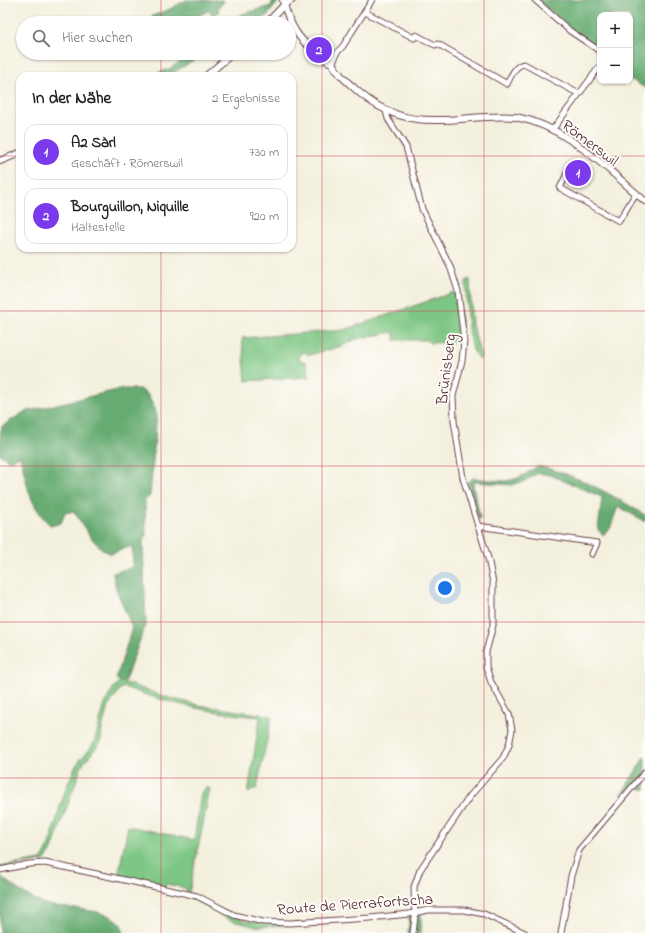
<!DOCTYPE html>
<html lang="de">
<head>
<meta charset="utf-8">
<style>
	body { margin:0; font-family:"Indie Flower",sans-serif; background:#f2f2f2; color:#202124 }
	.controls { position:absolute; right:12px; top:12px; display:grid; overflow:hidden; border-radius:8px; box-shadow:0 1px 3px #0004 }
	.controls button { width:36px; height:36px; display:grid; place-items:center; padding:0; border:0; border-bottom:1px solid #e0e0e0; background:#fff; color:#202124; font:20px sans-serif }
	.you { position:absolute; left:445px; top:588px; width:14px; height:14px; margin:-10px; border:3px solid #fff; border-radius:50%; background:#1a73e8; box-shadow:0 0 0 6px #1a73e833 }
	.badge { display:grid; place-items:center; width:26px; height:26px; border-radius:50%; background:#7c3aed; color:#fff; font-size:13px; font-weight:700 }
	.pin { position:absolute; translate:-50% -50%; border:2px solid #fff; box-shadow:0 1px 4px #0006 }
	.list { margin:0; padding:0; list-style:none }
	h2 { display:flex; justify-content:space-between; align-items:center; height:52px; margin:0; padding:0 16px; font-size:17px }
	h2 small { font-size:13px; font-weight:400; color:#757577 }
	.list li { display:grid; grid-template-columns:26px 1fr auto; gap:12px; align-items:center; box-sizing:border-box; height:56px; margin:0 8px 8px; padding:0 8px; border:1px solid #e0e0e0; border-radius:12px }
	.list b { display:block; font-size:15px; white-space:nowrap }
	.list p { margin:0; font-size:13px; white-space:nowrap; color:#757577 }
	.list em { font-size:13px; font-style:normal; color:#757577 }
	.icon { flex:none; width:22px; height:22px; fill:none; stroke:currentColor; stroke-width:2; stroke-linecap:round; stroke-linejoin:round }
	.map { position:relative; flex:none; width:645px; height:933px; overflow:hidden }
	.search { position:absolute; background:#fff; box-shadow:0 1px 3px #0004; left:16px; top:16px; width:280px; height:44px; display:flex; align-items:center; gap:10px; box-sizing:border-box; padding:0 14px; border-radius:22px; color:#757577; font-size:15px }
	.panel { position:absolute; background:#fff; box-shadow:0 1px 3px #0004; left:16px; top:72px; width:280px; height:180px; border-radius:12px }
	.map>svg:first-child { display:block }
</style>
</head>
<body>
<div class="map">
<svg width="645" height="933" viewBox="0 0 645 933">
	<rect width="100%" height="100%" fill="#fdfcf7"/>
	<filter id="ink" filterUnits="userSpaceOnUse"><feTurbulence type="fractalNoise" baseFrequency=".025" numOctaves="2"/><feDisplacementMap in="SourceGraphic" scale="8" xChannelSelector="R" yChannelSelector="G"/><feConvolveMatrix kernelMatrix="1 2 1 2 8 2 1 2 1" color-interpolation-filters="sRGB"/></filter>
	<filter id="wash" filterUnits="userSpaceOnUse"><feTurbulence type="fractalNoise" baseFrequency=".012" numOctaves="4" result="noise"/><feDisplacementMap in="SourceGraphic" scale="16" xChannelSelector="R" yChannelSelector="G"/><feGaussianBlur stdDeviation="0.9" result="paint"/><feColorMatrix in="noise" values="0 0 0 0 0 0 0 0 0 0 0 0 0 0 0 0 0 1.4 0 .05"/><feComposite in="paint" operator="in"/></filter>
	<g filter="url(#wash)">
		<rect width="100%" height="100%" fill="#f4f0de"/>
		<!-- green -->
		<g fill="#7dc683" stroke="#647257">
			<path d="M468 279 470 280 472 325 481 356 480 359C464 350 467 297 466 281Z"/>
			<path d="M457 291 463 335 457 342 430 343 427 340H395L393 332 356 339 342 346 309 355 305 352 301 353 299 357 301 361 306 362 310 377 246 381 242 338 344 330Z"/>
			<path d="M120 681 166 697 198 705 272 716 257 788 248 793 260 717C213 713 168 704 124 687L120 689 108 707 102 728 101 742 82 765 51 852 44 861 0 868V867L41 860C50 849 52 832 57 818 61 801 68 782 76 766 80 757 91 751 94 742 102 720 102 698 120 681Z"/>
			<path d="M206 787 210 789 189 893 186 892V888L166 884 165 887 118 876 128 826 194 840 201 793Z"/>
			<path d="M185 895 196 898 247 921 319 924 256 927 230 920Z"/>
		</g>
		<!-- forest -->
		<g fill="#66ab71" stroke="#58654e">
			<path d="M186 0H223L224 2 218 8 219 12 214 15 208 11 186 23H150L152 16 170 9Z"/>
			<path d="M277 0 278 2 267 16 261 19C253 16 248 16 241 23H231L241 14 271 6 272 2Z"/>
			<path d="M537 0H645V88L630 79V15H600V49L583 39Z"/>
			<path d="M61 16 77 23H42L43 21 50 17Z"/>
			<path d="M194 53H206L168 76H148L169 69Z"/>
			<path d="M121 389H140L148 395 157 414 150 496 145 500 146 536 143 541 146 624 124 683 116 679 132 628 116 589 113 573 133 567 132 546 111 554C94 547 83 526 74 511L65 513 61 523 51 526C28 504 28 486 20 456L9 461 0 454V435L2 426 24 412Z"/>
			<path d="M537 466C572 472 615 496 645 515V522L618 506 610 529 603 535 598 530 602 497 550 475 538 473 525 481 511 485 475 482 473 485 480 517 479 520 468 482 473 478C504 481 511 486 537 466Z"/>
			<path d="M645 756V790L636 788 621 795Z"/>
			<path d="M0 876C13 887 27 896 42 903 63 912 120 904 124 933H0Z"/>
			<path d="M421 914V933H408L409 917Z"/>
		</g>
	</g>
	<g filter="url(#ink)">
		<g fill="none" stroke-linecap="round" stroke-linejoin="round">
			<defs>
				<g id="minor">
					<path d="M535 0 570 31 600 51"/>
					<path d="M284 5 293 0"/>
					<path d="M365 12 414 38 416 35 435 45 438 44 507 84C511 76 515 65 524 64L579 94"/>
					<path d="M334 56 343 46 372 0"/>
					<path d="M386 111 388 119 406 147 422 209 450 266 458 291 464 341 462 361 453 396 454 421 463 478 488 558 493 583V625L486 652V667L491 682 509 714 512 730 509 745 503 758 470 796 420 870 414 887 415 917 413 933"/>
					<path d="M553 129 600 66"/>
					<path d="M572 163 560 188 619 221 636 193"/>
					<path d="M478 526 597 543 592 554"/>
					<path d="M0 870 29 864 45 863 111 877 197 896 234 915 263 922 290 923 370 918 409 914 428 910H464L484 914 525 933"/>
					<path d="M561 933 571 876 579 850 645 772"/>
				</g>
				<g id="major">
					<path d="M283 0C289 26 301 46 326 57"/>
					<path d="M267 23 284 5"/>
					<path d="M332 63 335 57 329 54 326 57 327 61 332 63C339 76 350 84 361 94 413 137 457 113 516 117 568 127 606 168 645 201"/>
					<path d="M206 76 233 53"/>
					<path d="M0 161 20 153"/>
				</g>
			</defs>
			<!-- minor casing -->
			<use href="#minor" stroke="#643e46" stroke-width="7"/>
			<!-- major casing -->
			<use href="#major" stroke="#643e46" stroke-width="8"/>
			<!-- minor -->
			<use href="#minor" stroke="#fff" stroke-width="5"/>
			<!-- major -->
			<use href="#major" stroke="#fff" stroke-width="6"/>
		</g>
	</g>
	<!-- grid -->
	<path fill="none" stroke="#d1495b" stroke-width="1" stroke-opacity="0.55" d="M161 0V23M322 0V933M484 0V933M161 53V76M0 156H20M292 156H645M161 248V933M0 311H645M0 466H645M0 622H645M0 778H645"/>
	<g text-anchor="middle" stroke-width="4" stroke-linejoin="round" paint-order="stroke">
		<!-- street labels -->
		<g font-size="16" fill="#4a1f2b" stroke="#fdfcf7">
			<text transform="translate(591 142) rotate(37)" y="6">Römerswil</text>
			<text transform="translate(445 369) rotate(-83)" y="6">Brünisberg</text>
			<text transform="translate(355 903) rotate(-4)" y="6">Route de Pierrafortscha</text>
		</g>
	</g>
</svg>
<div class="controls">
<button>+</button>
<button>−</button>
</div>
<div class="you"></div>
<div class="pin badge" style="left:578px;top:173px">1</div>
<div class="pin badge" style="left:319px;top:50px">2</div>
<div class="search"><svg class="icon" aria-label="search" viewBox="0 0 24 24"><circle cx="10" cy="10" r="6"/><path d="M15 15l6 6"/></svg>Hier suchen</div>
<section class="panel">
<h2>In der Nähe<small>2 Ergebnisse</small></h2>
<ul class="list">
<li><span class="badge">1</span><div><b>A2 Sàrl</b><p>Geschäft · Römerswil</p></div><em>730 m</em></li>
<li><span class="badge">2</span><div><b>Bourguillon, Niquille</b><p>Haltestelle</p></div><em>920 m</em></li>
</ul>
</section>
</div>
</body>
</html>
